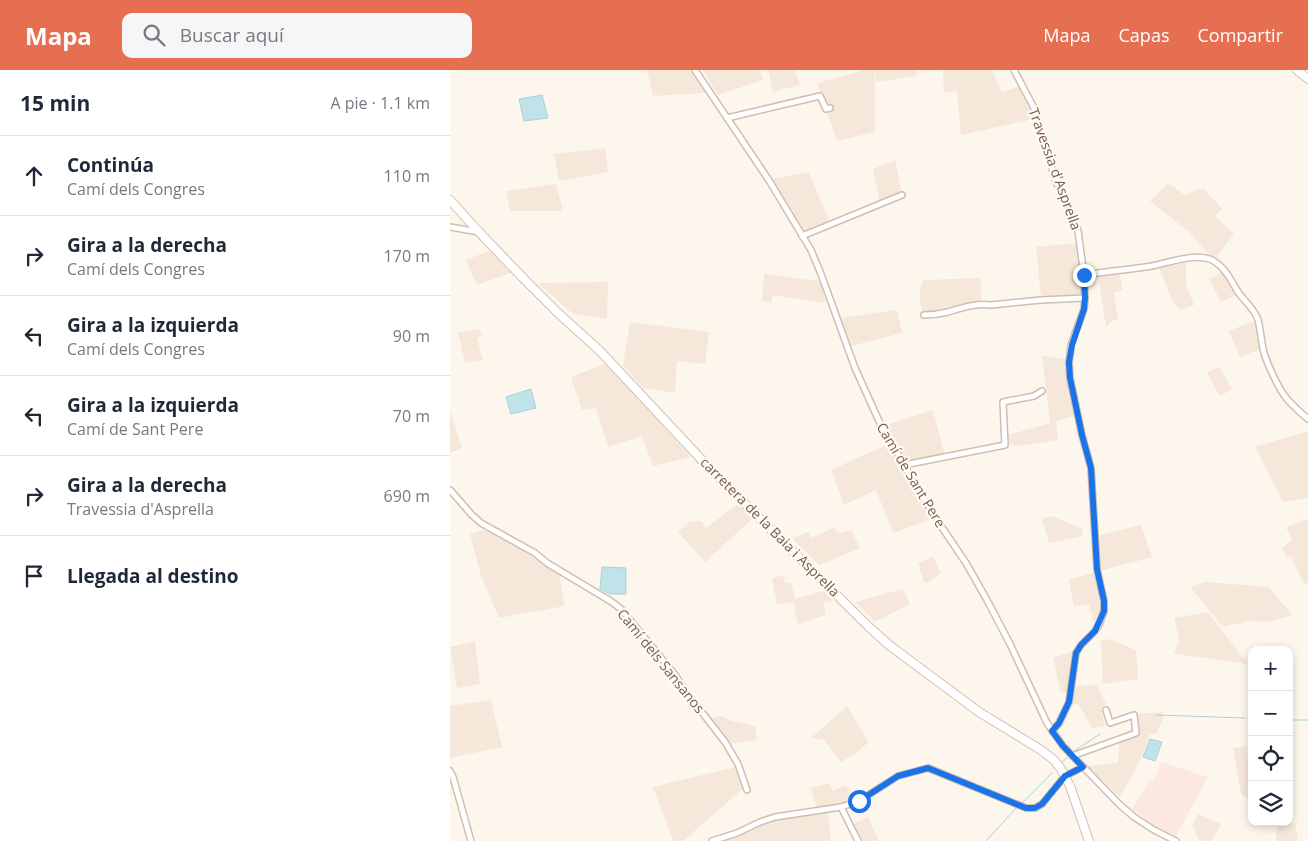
<!DOCTYPE html>
<html lang="es">
<head>
<meta charset="utf-8">
<style>
	body { margin:0; font-family:"Open Sans",sans-serif; background:#f6f6f7; color:#1f2937 }
	.controls { position:absolute; right:15px; bottom:15px; display:grid; overflow:hidden; border-radius:10px; box-shadow:0 2px 8px #0003 }
	.controls button { width:45px; height:45px; display:grid; place-items:center; padding:0; border:0; border-bottom:1px solid #e0e1e3; background:#fff; color:#1f2937; font:25px sans-serif }
	.stop { position:absolute; width:15px; height:15px; margin:-11px; border:4px solid #1a73e8; border-radius:50%; background:#fff }
	.stop.end { background:#1a73e8; border-color:#fff; box-shadow:0 1px 5px #0008 }
	.list { margin:0; padding:0; list-style:none }
	h2 { display:flex; justify-content:space-between; align-items:center; height:65px; margin:0; padding:0 20px; font-size:21px }
	h2 small { font-size:16px; font-weight:400; color:#747a83 }
	.list li { display:grid; grid-template-columns:32px 1fr auto; gap:15px; align-items:center; box-sizing:border-box; height:80px; padding:0 20px; border-top:1px solid #e0e1e3 }
	.list b { display:block; font-size:19px; white-space:nowrap }
	.list p { margin:0; font-size:16px; white-space:nowrap; color:#747a83 }
	.list em { font-size:16px; font-style:normal; color:#747a83 }
	.icon { flex:none; width:28px; height:28px; fill:none; stroke:currentColor; stroke-width:2; stroke-linecap:round; stroke-linejoin:round }
	.map { position:relative; flex:none; width:858px; height:771px; overflow:hidden }
	header { display:flex; align-items:center; gap:30px; box-sizing:border-box; height:70px; padding:0 25px; background:#e76f51; color:#fff }
	header strong { font-size:24px }
	nav { display:flex; gap:28px; margin-inline-start:auto; font-size:18px }
	.search { width:350px; height:45px; background:#f6f6f7; display:flex; align-items:center; gap:12px; box-sizing:border-box; padding:0 18px; border-radius:10px; color:#747a83; font-size:19px }
	main { display:flex }
	aside { flex:1; background:#fff }
	.map>svg:first-child { display:block }
</style>
</head>
<body>
<header>
<strong>Mapa</strong>
<div class="search"><svg class="icon" aria-label="search" viewBox="0 0 24 24"><circle cx="10" cy="10" r="6"/><path d="M15 15l6 6"/></svg>Buscar aquí</div>
<nav><a>Mapa</a><a>Capas</a><a>Compartir</a></nav>
</header>
<main>
<aside>
<h2>15 min<small>A pie · 1.1 km</small></h2>
<ul class="list">
<li><svg class="icon" aria-label="ahead" viewBox="0 0 24 24"><path d="M12 20V5M6 11l6-6 6 6"/></svg><div><b>Continúa</b><p>Camí dels Congres</p></div><em>110 m</em></li>
<li><svg class="icon" aria-label="right" viewBox="0 0 24 24"><path d="M7 20v-9h11M14 6l5 5-5 5"/></svg><div><b>Gira a la derecha</b><p>Camí dels Congres</p></div><em>170 m</em></li>
<li><svg class="icon" aria-label="left" viewBox="0 0 24 24"><path d="M17 20v-9H6M10 6l-5 5 5 5"/></svg><div><b>Gira a la izquierda</b><p>Camí dels Congres</p></div><em>90 m</em></li>
<li><svg class="icon" aria-label="left" viewBox="0 0 24 24"><path d="M17 20v-9H6M10 6l-5 5 5 5"/></svg><div><b>Gira a la izquierda</b><p>Camí de Sant Pere</p></div><em>70 m</em></li>
<li><svg class="icon" aria-label="right" viewBox="0 0 24 24"><path d="M7 20v-9h11M14 6l5 5-5 5"/></svg><div><b>Gira a la derecha</b><p>Travessia d'Asprella</p></div><em>690 m</em></li>
<li><svg class="icon" aria-label="arrive" viewBox="0 0 24 24"><path d="M6 21V4h12l-3 4 3 4H6"/></svg><div><b>Llegada al destino</b></div></li>
</ul>
</aside>
<div class="map">
<svg width="858" height="771" viewBox="0 0 858 771">
	<rect width="100%" height="100%" fill="#fdf6ec"/>
	<!-- residential -->
	<g fill="#f5e8da">
		<path d="M197 0H242L257 23 203 26Z"/>
		<path d="M253 0H310L313 10 268 25Z"/>
		<path d="M318 0H345L350 15 323 22Z"/>
		<path d="M409 0H425V62L387 71 367 13 409 2Z"/>
		<path d="M426 0H466L467 6 426 12Z"/>
		<path d="M493 0H542L552 22 569 17 584 49 511 65 507 21 494 23Z"/>
		<path d="M155 78 158 102 109 111 104 84Z"/>
		<path d="M445 90 452 123 430 132 423 99Z"/>
		<path d="M359 102 379 151 354 161 323 109Z"/>
		<path d="M718 113 735 125 753 118 772 139 765 146 784 164 766 188 757 182 739 162 700 131Z"/>
		<path d="M106 114 113 141H60L56 121Z"/>
		<path d="M627 173 633 225 591 228 586 177Z"/>
		<path d="M41 180 63 202 27 215 16 190Z"/>
		<path d="M736 192V214L744 235 731 240 722 230 709 197Z"/>
		<path d="M669 202 673 220 664 223 668 250 662 251 656 257 648 205Z"/>
		<path d="M772 202 779 211 787 225 771 232 759 209Z"/>
		<path d="M314 204 370 211 376 233 323 225 321 233 312 231Z"/>
		<path d="M531 208V231L503 238 495 241 473 244 470 232V220L473 210Z"/>
		<path d="M158 212 157 249 123 244 88 213Z"/>
		<path d="M447 240 452 263 401 276 391 248Z"/>
		<path d="M806 250 810 279 790 287 779 261Z"/>
		<path d="M180 252 259 262 255 294 227 291 225 323 193 318 173 295Z"/>
		<path d="M30 259 32 266 27 268 33 290 15 293 8 263Z"/>
		<path d="M592 286 615 289 625 346 606 351 608 370 570 376 558 374V365L600 353Z"/>
		<path d="M157 293 215 359 241 387 203 396 192 366 158 377 146 338 132 340 121 307Z"/>
		<path d="M770 297 782 320 769 326 757 302Z"/>
		<path d="M0 340 12 378 0 383Z"/>
		<path d="M483 340 495 386 457 392 436 355Z"/>
		<path d="M858 361V428L833 432 805 377Z"/>
		<path d="M436 375 482 449 443 463 426 420 394 435 381 400Z"/>
		<path d="M289 433 303 448 255 492 228 462 240 452 251 451 256 458Z"/>
		<path d="M603 446 632 459 633 466 599 473 592 449Z"/>
		<path d="M858 449V512L854 514 841 486 837 488 832 478 842 470 836 457Z"/>
		<path d="M691 455 702 487 650 501V465Z"/>
		<path d="M385 457 387 463 401 460 410 478 369 495 342 468 358 462 362 468Z"/>
		<path d="M37 459 88 489 109 504 115 536 49 548 31 506 20 464Z"/>
		<path d="M483 487 491 503 477 513 474 512 468 493Z"/>
		<path d="M644 503 650 524 652 538 645 555 639 535 624 536 619 509Z"/>
		<path d="M333 505 335 513H341L345 529 374 521 383 531 373 533 376 545 348 554 343 532 327 534 322 509Z"/>
		<path d="M756 512 819 517 842 545 818 552 798 551 773 557 741 518 742 516Z"/>
		<path d="M453 519 460 534 425 552 405 532Z"/>
		<path d="M758 542 798 594 724 584 729 569 724 548Z"/>
		<path d="M660 569 686 580 688 609 653 614 651 571Z"/>
		<path d="M25 571 30 614 7 618 0 577Z"/>
		<path d="M625 580 618 622 611 623 603 588Z"/>
		<path d="M647 615 656 634 651 637 655 656 643 658 628 634 621 635 624 616Z"/>
		<path d="M41 630 52 677 0 688V636Z"/>
		<path d="M397 636 412 660 418 673 403 685 391 692 374 670 361 668Z"/>
		<path d="M712 642 714 648 706 664H700L691 689 670 727 637 696 668 693 669 676 666 672 689 664 688 644Z"/>
		<path d="M272 646 279 650 305 656 307 670 281 674 261 648Z"/>
		<path d="M796 676 800 703H802V732L800 729 791 724 783 678Z"/>
		<path d="M285 697 293 719 233 771H223L203 717Z"/>
		<path d="M378 713 383 721 396 715 404 730 391 735 367 739 361 718Z"/>
		<path d="M378 742 381 771H269L288 766 324 750Z"/>
		<path d="M748 744 771 754 762 771H752L748 769 742 755Z"/>
		<path d="M418 747 429 771H411L403 754Z"/>
		<path d="M845 753 848 771H826L827 754Z"/>
	</g>
	<!-- commercial -->
	<path fill="#fde8e0" d="M711 692 758 707 726 766 700 753 682 739 700 710 704 711Z"/>
	<!-- water -->
	<g fill="#bfe3e8" stroke="#a5d3da">
		<path d="M92 25 98 48 74 51 69 29Z"/>
		<path d="M81 319 86 338 61 344 56 327Z"/>
		<path d="M152 497 176 498V524H160L150 519Z"/>
		<path d="M700 669 712 672 705 691 693 687Z"/>
	</g>
	<g fill="none" stroke-linecap="round" stroke-linejoin="round">
		<!-- stream -->
		<g stroke="#a5d3da" stroke-width="1">
			<path d="M706 645 795 648"/>
			<path d="M798 648H802"/>
			<path d="M839 650H858"/>
			<path d="M623 682 650 664"/>
			<path d="M610 694 617 688"/>
			<path d="M572 733 602 703"/>
			<path d="M536 771 567 737"/>
		</g>
		<defs>
			<g id="street">
				<path d="M245 0 320 112 361 180 371 204 405 298 429 351 462 409 489 453 516 493 537 530 560 574 597 653 613 676 669 734 684 747 704 760 726 771"/>
				<path d="M564 0 584 38 605 109 611 123 621 141 628 161 633 198 635 228 634 239 621 275 619 293 620 308 632 365 641 398 647 499 654 531V541L649 555 645 561 631 575 626 583 619 632 609 653 602 661"/>
				<path d="M277 48 370 26 376 39 380 38"/>
				<path d="M0 157 29 162"/>
				<path d="M352 166 452 125"/>
				<path d="M634 205C656 201 679 200 702 196 718 193 746 182 762 190 775 197 781 210 788 222 794 231 805 239 808 250 811 261 811 272 814 283 817 293 828 317 834 325 840 334 850 342 858 349"/>
				<path d="M474 245C482 245 490 244 498 242 512 238 525 233 541 235L591 230 635 228"/>
				<path d="M454 395 555 375 553 332 584 326 592 321"/>
				<path d="M0 420 22 445 31 453 85 483 97 493 162 532 171 539 226 606 234 619 275 672 288 694 297 720"/>
				<path d="M622 686 686 663 684 645 660 653 656 640"/>
				<path d="M0 701 3 707 21 771"/>
				<path d="M391 737 408 771"/>
				<path d="M262 771 287 763 310 752 325 747 391 737 409 731 448 706 478 698 576 738H585L592 734 615 706 633 697"/>
			</g>
			<g id="secondary">
				<path d="M847 0 858 9"/>
				<path d="M0 130 29 162 75 210 108 243 150 281 265 404 419 557 439 575 529 642 591 680 604 690 611 699 620 716 639 771"/>
			</g>
		</defs>
		<!-- street casing -->
		<use href="#street" stroke="#d1beb0" stroke-width="8"/>
		<!-- secondary casing -->
		<use href="#secondary" stroke="#d6c0b0" stroke-width="10"/>
		<!-- street -->
		<use href="#street" stroke="#fff" stroke-width="5"/>
		<!-- secondary -->
		<use href="#secondary" stroke="#fff" stroke-width="8"/>
	</g>
	<g fill="none" stroke-linecap="round" stroke-linejoin="round">
		<!-- route -->
		<path stroke="#1a73e8" stroke-width="6" d="M409 731 448 706 478 698 576 738H585L592 734 615 706 633 697 613 676 602 661 609 653 619 632 626 583 631 575 645 561 654 541V531L647 499 641 398 632 365 620 308 619 292 622 275 634 239 635 228 634 205"/>
	</g>
	<g text-anchor="middle" stroke-width="4.5" stroke-linejoin="round" paint-order="stroke">
		<!-- street labels -->
		<g font-size="14" fill="#7a5c4d" stroke="#fffaf3">
			<text transform="translate(605 99) rotate(70)" y="5">Travessia d'Asprella</text>
			<text transform="translate(461 405) rotate(59)" y="5">Camí de Sant Pere</text>
			<text transform="translate(320 457) rotate(45)" y="5">carretera de la Baia i Asprella</text>
			<text transform="translate(211 591) rotate(51)" y="5">Camí dels Sansanos</text>
		</g>
	</g>
</svg>
<div class="controls">
<button>+</button>
<button>−</button>
<button><svg class="icon" aria-label="locate" viewBox="0 0 24 24"><circle cx="12" cy="12" r="6"/><path d="M12 2v4M12 18v4M2 12h4M18 12h4"/></svg></button>
<button><svg class="icon" aria-label="layers" viewBox="0 0 24 24"><path d="M12 4l9 5-9 5-9-5zM3 14l9 5 9-5"/></svg></button>
</div>
<div class="stop" style="left:409px;top:731px"></div>
<div class="stop end" style="left:634px;top:205px"></div>
</div>
</main>
</body>
</html>
